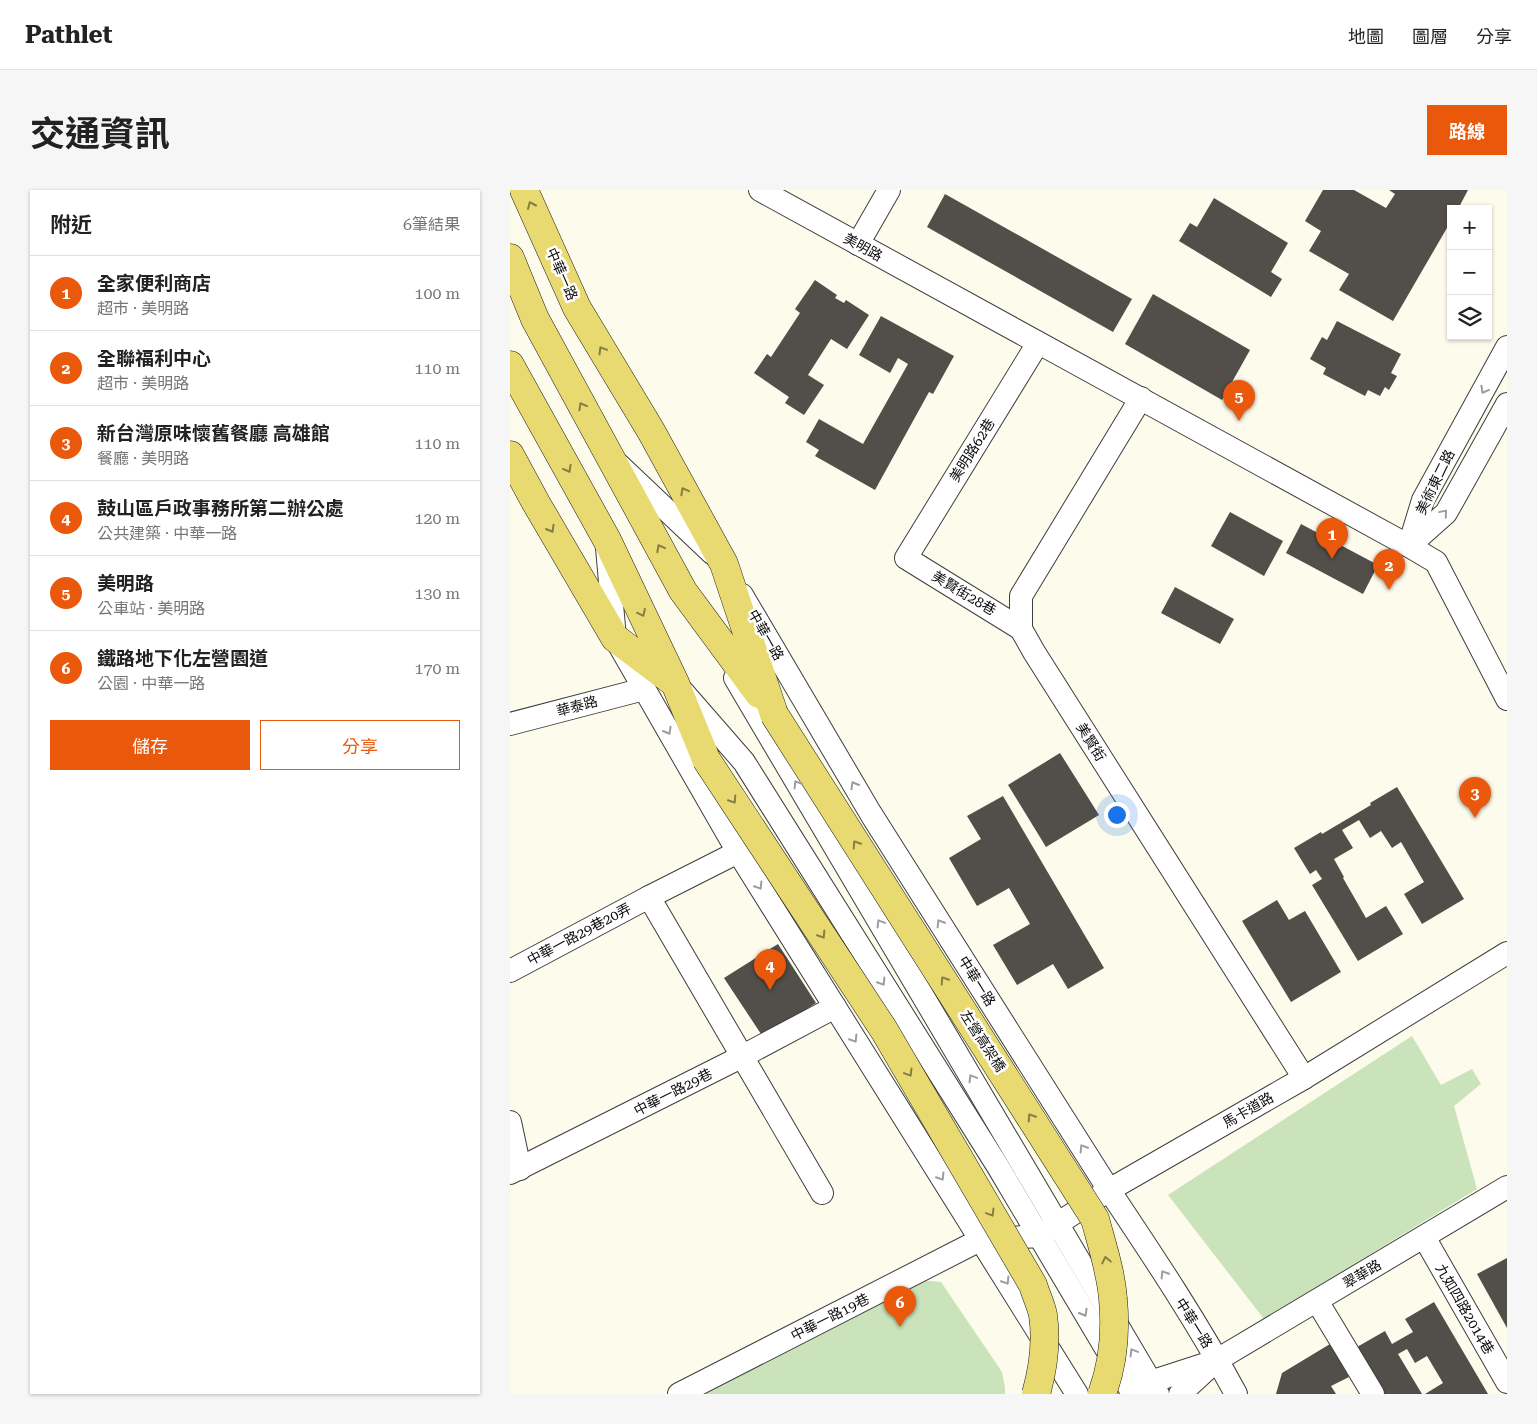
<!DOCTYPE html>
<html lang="zh-TW">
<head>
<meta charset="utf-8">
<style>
	body { margin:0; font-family:"Roboto Serif","Noto Sans TC",serif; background:#f6f6f6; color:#222 }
	.controls { position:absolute; right:15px; top:15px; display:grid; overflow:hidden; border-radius:0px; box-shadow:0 1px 4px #0004 }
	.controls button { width:45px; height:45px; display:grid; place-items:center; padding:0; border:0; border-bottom:1px solid #e0e0e0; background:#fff; color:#222; font:25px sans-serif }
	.you { position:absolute; left:606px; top:624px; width:18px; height:18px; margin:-12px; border:4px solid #fff; border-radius:50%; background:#1a73e8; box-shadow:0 0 0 8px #1a73e833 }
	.badge { display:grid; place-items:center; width:32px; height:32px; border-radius:50%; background:#ea580c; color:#fff; font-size:16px; font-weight:700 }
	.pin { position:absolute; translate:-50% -41px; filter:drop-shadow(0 1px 2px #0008) }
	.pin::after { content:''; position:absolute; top:26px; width:18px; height:15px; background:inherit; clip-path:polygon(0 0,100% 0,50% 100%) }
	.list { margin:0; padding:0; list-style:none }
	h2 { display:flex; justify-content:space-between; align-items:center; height:65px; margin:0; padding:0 20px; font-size:21px }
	h2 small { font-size:16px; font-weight:400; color:#767676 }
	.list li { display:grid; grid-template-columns:32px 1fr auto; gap:15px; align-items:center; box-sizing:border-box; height:75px; padding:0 20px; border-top:1px solid #e0e0e0 }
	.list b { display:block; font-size:19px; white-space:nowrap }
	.list p { margin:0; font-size:16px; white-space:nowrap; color:#767676 }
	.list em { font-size:16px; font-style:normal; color:#767676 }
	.actions { display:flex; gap:10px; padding:15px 20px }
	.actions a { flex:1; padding:11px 0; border:1px solid #ea580c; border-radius:0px; text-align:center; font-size:18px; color:#ea580c }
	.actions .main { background:#ea580c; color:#fff }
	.icon { flex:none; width:28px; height:28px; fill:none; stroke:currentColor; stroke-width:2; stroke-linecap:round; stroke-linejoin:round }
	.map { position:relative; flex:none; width:997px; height:1204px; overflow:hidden; border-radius:0px }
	header { display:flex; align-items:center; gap:30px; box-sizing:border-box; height:70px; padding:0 25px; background:#fff; border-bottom:1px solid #e0e0e0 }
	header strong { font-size:24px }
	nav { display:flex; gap:28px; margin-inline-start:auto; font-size:18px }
	.intro { display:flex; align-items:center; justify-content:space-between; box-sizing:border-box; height:120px; padding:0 30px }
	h1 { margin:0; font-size:35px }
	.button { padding:12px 22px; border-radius:0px; background:#ea580c; color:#fff; font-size:18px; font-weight:700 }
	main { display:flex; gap:30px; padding:0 30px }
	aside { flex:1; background:#fff; border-radius:0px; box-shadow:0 1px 4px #0004 }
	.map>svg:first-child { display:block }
</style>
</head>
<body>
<header>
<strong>Pathlet</strong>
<nav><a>地圖</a><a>圖層</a><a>分享</a></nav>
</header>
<div class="intro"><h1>交通資訊</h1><a class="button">路線</a></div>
<main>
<aside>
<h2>附近<small>6筆結果</small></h2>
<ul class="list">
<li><span class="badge">1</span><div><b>全家便利商店</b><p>超市 · 美明路</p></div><em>100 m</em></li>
<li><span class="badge">2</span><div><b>全聯福利中心</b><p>超市 · 美明路</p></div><em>110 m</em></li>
<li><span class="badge">3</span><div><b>新台灣原味懷舊餐廳 高雄館</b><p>餐廳 · 美明路</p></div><em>110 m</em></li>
<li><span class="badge">4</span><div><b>鼓山區戶政事務所第二辦公處</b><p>公共建築 · 中華一路</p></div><em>120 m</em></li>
<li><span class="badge">5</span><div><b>美明路</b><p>公車站 · 美明路</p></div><em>130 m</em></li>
<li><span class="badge">6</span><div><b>鐵路地下化左營園道</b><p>公園 · 中華一路</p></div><em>170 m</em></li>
</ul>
<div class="actions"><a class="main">儲存</a><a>分享</a></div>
</aside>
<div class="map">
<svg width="997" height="1204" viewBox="0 0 997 1204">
	<rect width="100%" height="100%" fill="#fdfbec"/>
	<!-- green -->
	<g fill="#cae3ba">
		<path d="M902 846 931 895 962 879 971 894 944 916 967 999 754 1129 658 1005Z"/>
		<path d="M409 1090 431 1092 492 1182 495 1197V1204H189Z"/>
	</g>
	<!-- building -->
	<g fill="#524e49">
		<path d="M813 0H844L876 18 885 4 879 0H958L948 19H941V31L883 131 829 100 839 84 799 61 811 41 795 31Z"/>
		<path d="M435 4 622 109 603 142 417 37Z"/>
		<path d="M704 8 778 53 761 82 772 89 761 107 669 51 680 33 687 37Z"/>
		<path d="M305 90 327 105 325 108 334 113 336 110 359 125 337 159 321 149 298 185 314 195 294 225 275 213 279 207 244 183 257 164 261 167 290 123 285 119Z"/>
		<path d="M643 104 740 160 712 210 615 154Z"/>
		<path d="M371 126 444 166 423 204 419 202 365 300 305 266 309 260 296 252 309 229 353 254 398 174 388 168 380 183 349 165Z"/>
		<path d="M827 131 891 164 881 183 887 186 879 200 875 197 870 206 858 200 855 206 813 184 816 178 800 169 812 147 817 150Z"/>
		<path d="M720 322 773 351 754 386 701 356Z"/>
		<path d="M791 334 868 375 853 404 776 363Z"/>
		<path d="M665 397 724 429 710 454 651 423Z"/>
		<path d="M550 563 589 625 536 657 498 595Z"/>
		<path d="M887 597 954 709 912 734 894 704 914 692 891 652 882 658 871 641 860 648 849 630 832 640 843 658 824 669 834 687 833 688 856 728 876 716 893 744 848 771 802 695 812 689 806 680 800 684 784 658 811 642 812 644 861 615 860 613Z"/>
		<path d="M493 606 594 778 558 799 543 774 507 795 483 755 520 734 499 698 467 716 439 668 471 649 457 626Z"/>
		<path d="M767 710 779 730 795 721 831 782 781 812 732 731Z"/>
		<path d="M268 754 306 813 253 847 214 788Z"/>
		<path d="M997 1068V1138L967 1084Z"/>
		<path d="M924 1112 978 1204H915L933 1193 917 1166 905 1173 897 1159 888 1164 912 1204H875L847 1157 875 1141 882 1154 903 1142 895 1129Z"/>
		<path d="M820 1154 839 1187 821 1196 826 1204H766L772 1183Z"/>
	</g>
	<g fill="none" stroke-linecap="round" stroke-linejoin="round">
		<defs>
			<g id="minor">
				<path d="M250 0 899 356 926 372 997 509"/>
				<path d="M348 54 379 0"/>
				<path d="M631 208 511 406V439L524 462 794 888"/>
				<path d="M109 275 202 363"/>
				<path d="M900 355 936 323 997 214"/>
				<path d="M899 356 913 310 997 157"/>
				<path d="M97 358 105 448 228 662 567 1204"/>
				<path d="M232 405 361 624 599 1000C643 1066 688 1133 726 1204"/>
				<path d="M511 439 396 368 528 153"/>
				<path d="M225 488 648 1204"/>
				<path d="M173 502 234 572 487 975 623 1204"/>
				<path d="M0 534 134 499"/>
				<path d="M228 662 139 707 312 1003"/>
				<path d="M0 781 139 707"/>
				<path d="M0 932 10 979"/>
				<path d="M0 983 231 867 325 817"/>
				<path d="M914 1047 997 1192"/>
				<path d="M807 1111 863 1204"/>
				<path d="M628 1196 699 1173"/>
				<path d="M169 1204 470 1050 529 1046 599 1000 794 888 997 763"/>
				<path d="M670 1204 707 1170 997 997"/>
			</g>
			<g id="major">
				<path d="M14 0 67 118 141 241 214 374 264 524"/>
				<path d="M0 68 25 129 173 401 249 504"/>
				<path d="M0 175 97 350 165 493 196 569"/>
				<path d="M0 265 26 313 105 448 162 491"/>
			</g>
		</defs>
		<!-- minor casing -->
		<use href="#minor" stroke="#3e3e3e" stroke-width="24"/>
		<!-- major casing -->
		<use href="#major" stroke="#1c1c1c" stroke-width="29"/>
		<!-- minor -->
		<use href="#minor" stroke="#fff" stroke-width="22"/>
		<!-- major -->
		<use href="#major" stroke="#e8da70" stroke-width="28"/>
		<defs>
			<g id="major-bridge">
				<path d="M264 524 585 1029C592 1055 601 1082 603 1109 606 1140 603 1174 592 1204"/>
				<path d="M196 569 374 840 523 1095C526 1105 531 1115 533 1125 537 1152 533 1179 526 1204"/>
			</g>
		</defs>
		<!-- major-bridge casing -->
		<use href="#major-bridge" stroke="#1c1c1c" stroke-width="29" stroke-linecap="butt"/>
		<!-- major-bridge -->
		<use href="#major-bridge" stroke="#e8da70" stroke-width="28"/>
	</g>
	<!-- one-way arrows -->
	<defs><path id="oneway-chevron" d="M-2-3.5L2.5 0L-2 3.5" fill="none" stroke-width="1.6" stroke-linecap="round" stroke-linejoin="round" transform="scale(1.25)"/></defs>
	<g stroke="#857d43">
		<use href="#oneway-chevron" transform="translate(21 15) rotate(-114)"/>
		<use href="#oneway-chevron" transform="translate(92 160) rotate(-121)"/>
		<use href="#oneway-chevron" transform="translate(72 216) rotate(-119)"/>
		<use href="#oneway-chevron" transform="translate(58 279) rotate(61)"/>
		<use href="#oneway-chevron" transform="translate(174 301) rotate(-119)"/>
		<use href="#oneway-chevron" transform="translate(41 339) rotate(60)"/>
		<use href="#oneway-chevron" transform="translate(150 358) rotate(-118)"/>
		<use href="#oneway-chevron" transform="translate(132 423) rotate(64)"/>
		<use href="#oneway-chevron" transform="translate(223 610) rotate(57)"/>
		<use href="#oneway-chevron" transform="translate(346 654) rotate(-123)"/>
		<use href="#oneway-chevron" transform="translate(312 745) rotate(57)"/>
		<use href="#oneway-chevron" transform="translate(434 790) rotate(-123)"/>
		<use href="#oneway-chevron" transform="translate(399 883) rotate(59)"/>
		<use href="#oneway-chevron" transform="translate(521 927) rotate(-123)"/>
		<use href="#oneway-chevron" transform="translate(481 1023) rotate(59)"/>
		<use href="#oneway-chevron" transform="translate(596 1070) rotate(-102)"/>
	</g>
	<g stroke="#9d9d9d">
		<use href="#oneway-chevron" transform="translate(974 200) rotate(119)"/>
		<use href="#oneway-chevron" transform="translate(934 323) rotate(-50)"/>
		<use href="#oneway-chevron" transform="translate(158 541) rotate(60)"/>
		<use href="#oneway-chevron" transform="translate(287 594) rotate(-121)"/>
		<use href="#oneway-chevron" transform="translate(344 595) rotate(-120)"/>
		<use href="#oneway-chevron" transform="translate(249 696) rotate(58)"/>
		<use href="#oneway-chevron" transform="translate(370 733) rotate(-121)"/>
		<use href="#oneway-chevron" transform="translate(430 733) rotate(-122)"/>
		<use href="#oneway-chevron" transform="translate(372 792) rotate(58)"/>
		<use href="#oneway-chevron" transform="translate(344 849) rotate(58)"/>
		<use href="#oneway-chevron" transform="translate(462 888) rotate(-121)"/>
		<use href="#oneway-chevron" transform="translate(573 958) rotate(-122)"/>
		<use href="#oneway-chevron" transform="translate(431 987) rotate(58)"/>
		<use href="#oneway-chevron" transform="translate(654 1084) rotate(-122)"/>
		<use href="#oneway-chevron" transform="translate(496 1091) rotate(58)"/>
		<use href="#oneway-chevron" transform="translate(574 1123) rotate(60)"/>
		<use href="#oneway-chevron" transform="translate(623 1162) rotate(-121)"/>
	</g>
	<g text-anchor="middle" stroke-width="5" stroke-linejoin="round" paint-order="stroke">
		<!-- street labels -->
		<g font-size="14" fill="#0b0b0b" stroke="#fff">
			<text transform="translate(353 57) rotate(29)" y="5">美明路</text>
			<text transform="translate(52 84) rotate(66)" y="5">中華一路</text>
			<text transform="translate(462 260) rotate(-58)" y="5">美明路62巷</text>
			<text transform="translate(925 292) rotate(-64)" y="5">美術東二路</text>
			<text transform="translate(454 403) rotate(31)" y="5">美賢街28巷</text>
			<text transform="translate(256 445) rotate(60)" y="5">中華一路</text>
			<text transform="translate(67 516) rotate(-15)" y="5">華泰路</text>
			<text transform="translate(581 552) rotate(58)" y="5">美賢街</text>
			<text transform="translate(69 744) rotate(-28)" y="5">中華一路29巷20弄</text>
			<text transform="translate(467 791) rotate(58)" y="5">中華一路</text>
			<text transform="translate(473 851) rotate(57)" y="5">左營高架橋</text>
			<text transform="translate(163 902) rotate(-27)" y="5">中華一路29巷</text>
			<text transform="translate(738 920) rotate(-30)" y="5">馬卡道路</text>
			<text transform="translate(852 1084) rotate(-31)" y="5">翠華路</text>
			<text transform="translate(955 1119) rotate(60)" y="5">九如四路2014巷</text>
			<text transform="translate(320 1127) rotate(-27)" y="5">中華一路19巷</text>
			<text transform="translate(684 1133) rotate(58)" y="5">中華一路</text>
		</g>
	</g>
</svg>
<div class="controls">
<button>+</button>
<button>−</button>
<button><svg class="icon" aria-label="layers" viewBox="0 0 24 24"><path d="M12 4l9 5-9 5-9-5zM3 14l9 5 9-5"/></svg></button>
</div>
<div class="you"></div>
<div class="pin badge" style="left:822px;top:369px">1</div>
<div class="pin badge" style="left:879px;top:400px">2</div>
<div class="pin badge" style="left:965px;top:628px">3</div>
<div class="pin badge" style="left:260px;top:800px">4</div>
<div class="pin badge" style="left:729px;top:231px">5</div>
<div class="pin badge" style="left:390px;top:1137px">6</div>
</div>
</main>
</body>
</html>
